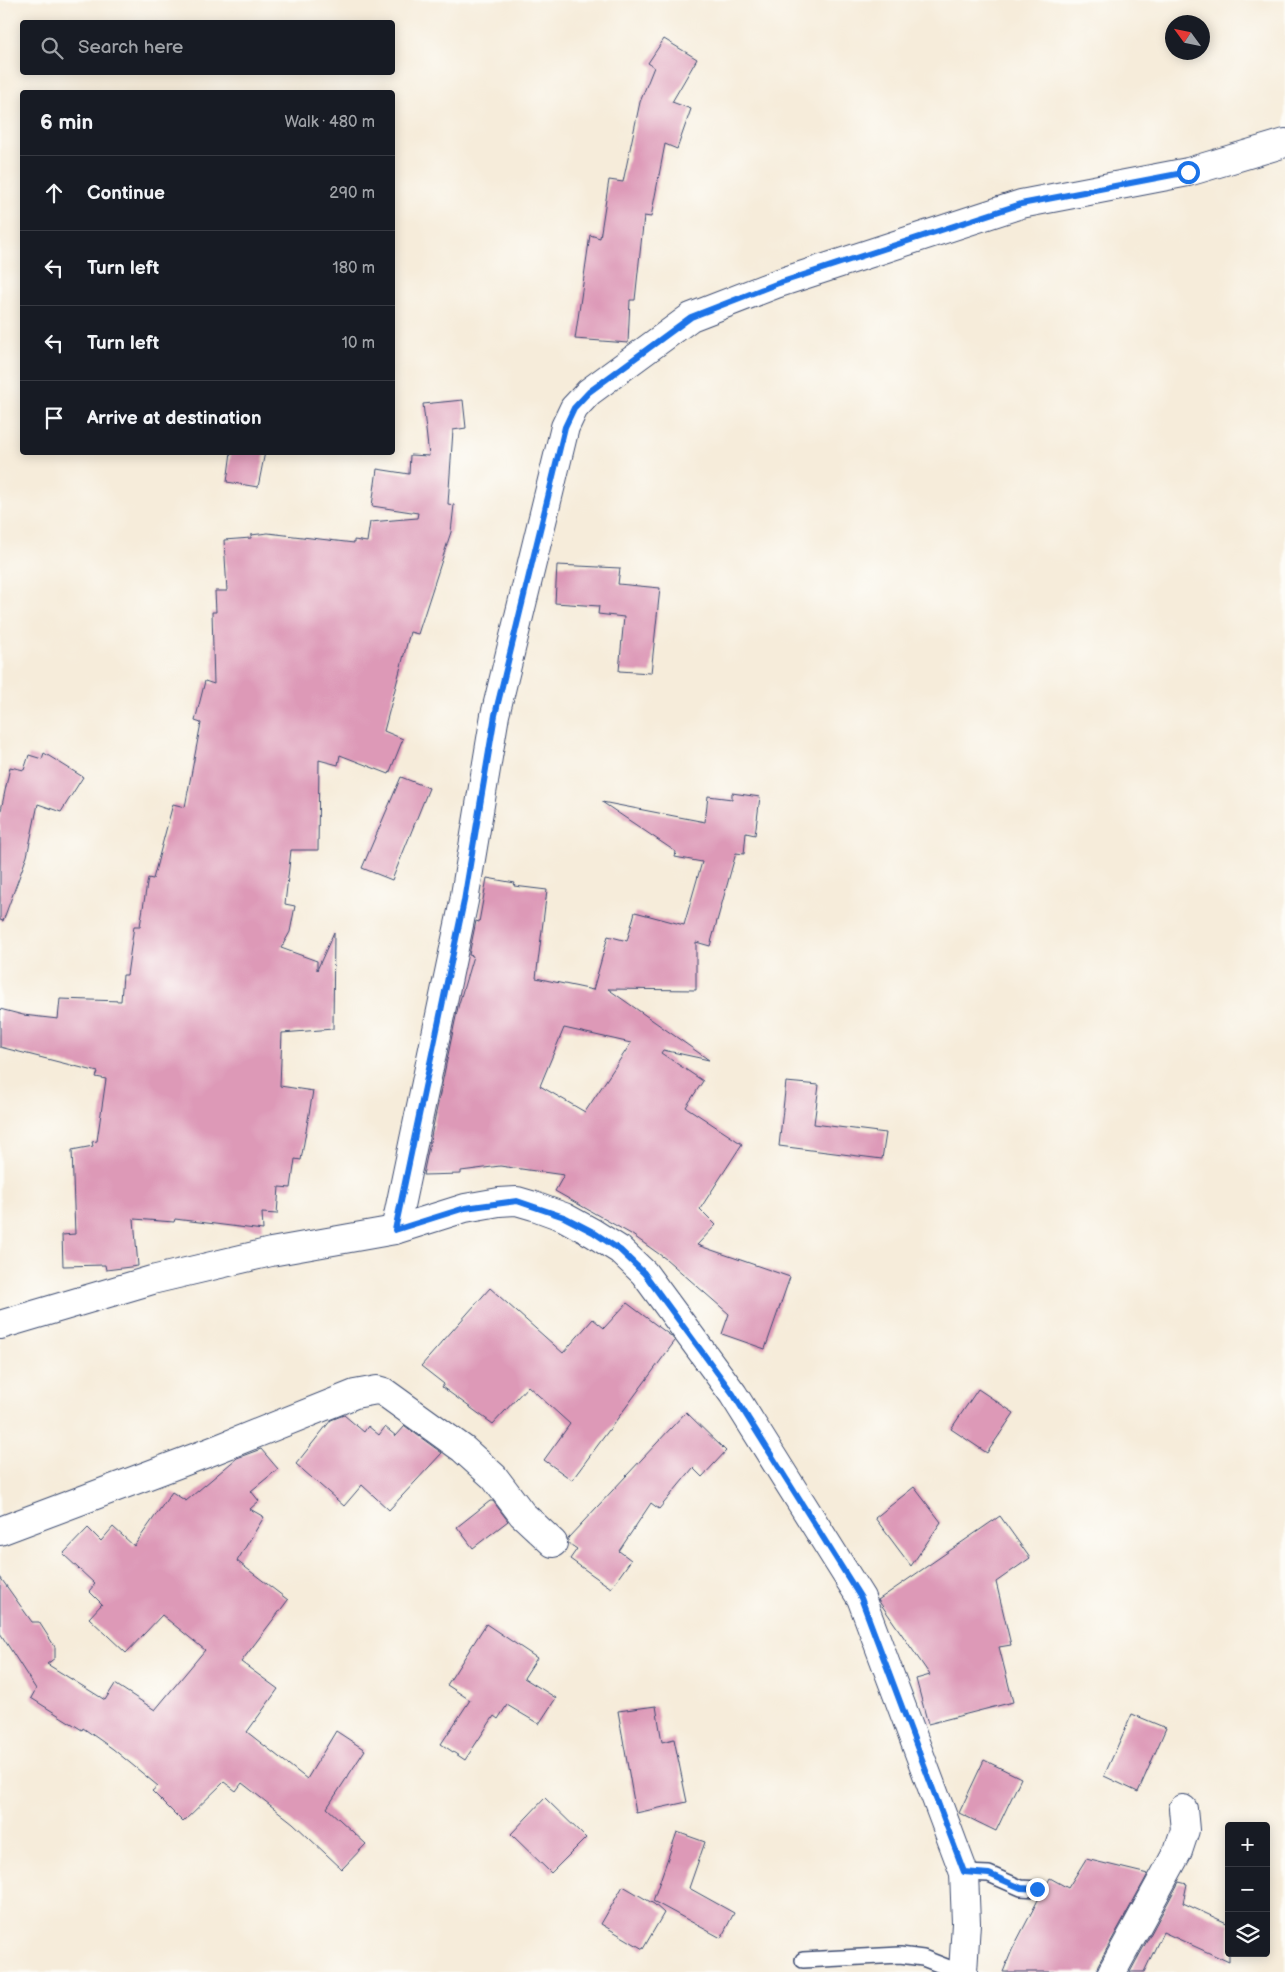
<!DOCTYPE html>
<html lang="en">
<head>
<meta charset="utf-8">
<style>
	body { margin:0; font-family:"Balsamiq Sans",sans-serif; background:#242831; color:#f1f3f6 }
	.controls { position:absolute; right:15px; bottom:15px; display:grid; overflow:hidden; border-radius:5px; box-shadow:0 2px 12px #0003 }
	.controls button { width:45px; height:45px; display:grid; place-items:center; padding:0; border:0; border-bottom:1px solid #363941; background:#171b24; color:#f1f3f6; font:25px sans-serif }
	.compass { position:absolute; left:1165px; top:15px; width:45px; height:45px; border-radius:50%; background:#171b24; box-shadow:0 2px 12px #0003; rotate:303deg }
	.stop { position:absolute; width:15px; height:15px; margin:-11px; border:4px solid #1a73e8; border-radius:50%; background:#fff }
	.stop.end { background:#1a73e8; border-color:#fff; box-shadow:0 1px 5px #0008 }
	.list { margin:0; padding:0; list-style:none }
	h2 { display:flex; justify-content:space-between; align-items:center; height:65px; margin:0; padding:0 20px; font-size:21px }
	h2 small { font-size:16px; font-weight:400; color:#9ea1a6 }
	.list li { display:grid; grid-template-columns:32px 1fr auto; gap:15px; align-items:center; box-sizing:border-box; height:75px; padding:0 20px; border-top:1px solid #363941 }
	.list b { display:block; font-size:19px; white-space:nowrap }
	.list em { font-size:16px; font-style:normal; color:#9ea1a6 }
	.icon { flex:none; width:28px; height:28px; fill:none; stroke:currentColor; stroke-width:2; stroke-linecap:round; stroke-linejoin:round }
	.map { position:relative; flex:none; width:1285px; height:1972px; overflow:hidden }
	.search { position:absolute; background:#171b24; box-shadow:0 2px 12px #0003; left:20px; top:20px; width:375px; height:55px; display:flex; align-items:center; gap:12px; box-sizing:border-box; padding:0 18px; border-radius:5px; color:#9ea1a6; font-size:19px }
	.panel { position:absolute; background:#171b24; box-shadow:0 2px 12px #0003; left:20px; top:90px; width:375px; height:365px; border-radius:5px }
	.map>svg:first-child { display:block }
</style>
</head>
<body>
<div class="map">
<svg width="1285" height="1972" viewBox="0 0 1285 1972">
	<rect width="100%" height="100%" fill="#fdfcf7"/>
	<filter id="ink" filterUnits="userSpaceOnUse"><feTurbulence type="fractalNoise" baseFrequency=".02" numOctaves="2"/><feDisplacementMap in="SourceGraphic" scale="10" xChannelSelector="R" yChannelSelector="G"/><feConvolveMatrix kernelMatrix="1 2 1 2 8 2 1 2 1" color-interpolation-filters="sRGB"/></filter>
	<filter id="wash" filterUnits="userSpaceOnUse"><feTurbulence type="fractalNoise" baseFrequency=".0096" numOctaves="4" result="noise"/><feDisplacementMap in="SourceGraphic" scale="20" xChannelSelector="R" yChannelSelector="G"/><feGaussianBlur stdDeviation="1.12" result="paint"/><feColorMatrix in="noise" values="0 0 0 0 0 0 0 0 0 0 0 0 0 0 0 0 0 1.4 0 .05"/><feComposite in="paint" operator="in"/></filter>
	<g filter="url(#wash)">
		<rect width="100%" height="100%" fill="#f6ecda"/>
		<g id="blocks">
			<!-- building -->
			<g fill="#dd99b7" fill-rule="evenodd">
				<path d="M664 39 697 59 672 102 691 109 677 149 665 144 651 217 644 216 635 300H630L628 343 575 339 590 235 600 238 609 180 623 182 640 102 654 67 648 63Z"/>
				<path d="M463 400 466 428 453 430 448 504 454 505 451 532 418 634 410 632 384 731 403 739 389 774 340 755 338 765 319 760 318 850H291L285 904 295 906 290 932 281 948 317 961V970L334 932 333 1029 282 1033 280 1086 313 1091 301 1160 295 1159 291 1188 279 1187 277 1214 262 1213 263 1230 175 1219 174 1222 134 1219 138 1266 106 1270 105 1265 63 1266 62 1235 75 1234 72 1150 93 1146 92 1142 97 1141 106 1079 96 1077 98 1072 0 1047V1009L23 1015 58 1019 60 999 121 1001 123 975H127L134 926H140L148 878 153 879 173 804 185 807 201 723 195 721 205 681 214 684 212 612H216L215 591H227L224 540 251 538V535L268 533 354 543V540L367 542 370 522 417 518 418 513 372 506 377 469 409 474 410 455 429 456 423 404Z"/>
				<path d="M231 452H265L258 487 227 482Z"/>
				<path d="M557 565 620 568 618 584 660 588 651 673 619 671 624 617 598 614 599 606 555 603Z"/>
				<path d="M44 753 83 777 61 812 38 804 27 856 3 921 0 920V815L10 767 24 770 29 755 42 759Z"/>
				<path d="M401 777 429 788 392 880 362 868Z"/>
				<path d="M732 793 760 797 755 835 746 833 744 854 736 853 710 946 696 942V990L608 989 709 1060 663 1050 661 1053 703 1081 686 1107 742 1144 700 1209 716 1225 697 1245 790 1277 765 1349 722 1334 729 1314 666 1259 631 1234 555 1191 564 1175 500 1166 461 1171V1174L423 1175 458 1007 473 956 469 955 476 921 479 922 487 878 515 883 514 886 547 890 536 978 593 990 608 936 627 941 635 912 684 925 702 862 675 857 676 852 602 802 705 822 708 796 732 799ZM564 1028 631 1043 585 1112 540 1086Z"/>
				<path d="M786 1082 819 1085 814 1124 886 1133 882 1159 779 1146Z"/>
				<path d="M490 1288 563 1353 593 1319 604 1328 627 1303 671 1336 675 1341 572 1480 544 1460 570 1424 528 1386 493 1424 442 1387 444 1384 421 1366Z"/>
				<path d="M978 1389 1014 1413 987 1453 951 1429Z"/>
				<path d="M686 1412 726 1451 702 1477 693 1468 659 1509 651 1503 619 1551 631 1560 611 1588 570 1559 577 1549 568 1543V1538Z"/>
				<path d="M344 1415 364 1432 368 1426 379 1435 385 1427 396 1436 405 1426 442 1453 389 1510 362 1485 344 1506 296 1464 331 1420Z"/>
				<path d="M261 1449 278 1469 251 1491 259 1501 250 1509 264 1517 237 1561 288 1600 241 1662 278 1689 247 1732 307 1779 336 1731 365 1750 327 1808 366 1844 342 1869 293 1823 242 1783 236 1791 224 1782 183 1822 152 1791 158 1786 113 1749 83 1728 82 1730 31 1698 36 1689 0 1633V1577L32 1622H39L55 1647V1658L47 1664 105 1700 115 1684 155 1710 205 1650 162 1615 126 1653 89 1618 102 1604 89 1591 95 1584 63 1554 88 1528 101 1541 113 1527 134 1546 172 1492 186 1501 237 1458Z"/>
				<path d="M914 1487 941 1522 911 1566 875 1518Z"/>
				<path d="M490 1501H493L508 1521 473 1548 457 1527Z"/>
				<path d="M1000 1516 1030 1558 996 1582 1011 1645 999 1647 1013 1702 928 1724 916 1679 930 1675 878 1600Z"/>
				<path d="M486 1624 537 1658 524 1678 556 1698 539 1724 507 1705 498 1719 494 1716 465 1760 441 1744 470 1700 447 1685Z"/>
				<path d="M656 1706 662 1742 674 1739 687 1802 636 1813 618 1711Z"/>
				<path d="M1132 1714 1166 1728 1138 1792 1104 1776Z"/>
				<path d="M984 1760 1021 1778 996 1831 959 1813Z"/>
				<path d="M545 1798 586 1838 551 1873 511 1834Z"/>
				<path d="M677 1832 705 1842 689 1888 734 1913 721 1938 653 1901Z"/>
				<path d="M1086 1859 1148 1874 1098 1965 1096 1972H1003L1012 1950 1039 1898 1045 1894 1046 1886 1050 1878 1068 1888Z"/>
				<path d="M1179 1882 1187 1884 1183 1903 1229 1924V1962L1163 1932 1144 1972H1130Z"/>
				<path d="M623 1886 654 1904 664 1913 643 1949 601 1924Z"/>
			</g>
		</g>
	</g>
	<g filter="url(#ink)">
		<use href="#blocks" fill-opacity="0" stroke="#3c4b71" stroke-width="1"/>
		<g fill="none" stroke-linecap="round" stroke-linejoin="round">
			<defs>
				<g id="lane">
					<path d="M964 1873 989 1874 1021 1888 1037 1889"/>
					<path d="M803 1960 900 1955 923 1958 959 1972"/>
				</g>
				<g id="street">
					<path d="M395 1230 464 901 495 715 565 427 574 408 589 392 691 317 776 284 1021 204 1188 172 1285 143"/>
					<path d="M0 1325 152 1280 271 1252 395 1230 465 1208 499 1202 517 1201 534 1206 564 1217 593 1233 620 1250 644 1273 733 1394 861 1598 964 1873 966 1923 963 1972"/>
					<path d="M0 1531 215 1450 355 1394 377 1390 384 1392 463 1449 494 1477 522 1514 553 1543"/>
					<path d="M1112 1972 1178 1851 1185 1830 1183 1809"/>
				</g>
			</defs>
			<!-- lane casing -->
			<use href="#lane" stroke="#3c4b71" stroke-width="18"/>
			<!-- street casing -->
			<use href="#street" stroke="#3c4b71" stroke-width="30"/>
			<!-- lane -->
			<use href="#lane" stroke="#fff" stroke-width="15"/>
			<!-- street -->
			<use href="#street" stroke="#fff" stroke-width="28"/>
		</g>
	</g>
	<g fill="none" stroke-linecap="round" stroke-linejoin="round" filter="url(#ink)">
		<!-- route -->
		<path stroke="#1a73e8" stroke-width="6" d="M1037 1889 1021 1888 989 1874 964 1872 861 1598 733 1394 644 1273 620 1250 593 1232 564 1217 517 1201 465 1208 395 1230 464 901 495 715 565 427 574 408 589 392 691 317 776 284 1021 204 1188 172"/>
	</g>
</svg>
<div class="controls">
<button>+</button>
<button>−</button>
<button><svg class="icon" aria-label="layers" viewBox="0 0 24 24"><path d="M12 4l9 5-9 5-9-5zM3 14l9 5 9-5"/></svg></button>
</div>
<svg class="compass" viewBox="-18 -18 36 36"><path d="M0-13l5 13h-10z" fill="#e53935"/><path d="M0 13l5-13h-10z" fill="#9ea1a6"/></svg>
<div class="stop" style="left:1188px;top:172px"></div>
<div class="stop end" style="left:1037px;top:1889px"></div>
<div class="search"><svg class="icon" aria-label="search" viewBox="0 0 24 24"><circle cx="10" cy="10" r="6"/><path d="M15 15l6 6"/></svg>Search here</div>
<section class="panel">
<h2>6 min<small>Walk · 480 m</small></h2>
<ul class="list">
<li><svg class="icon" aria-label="ahead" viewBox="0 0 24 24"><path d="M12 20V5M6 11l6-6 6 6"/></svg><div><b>Continue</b></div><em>290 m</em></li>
<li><svg class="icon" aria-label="left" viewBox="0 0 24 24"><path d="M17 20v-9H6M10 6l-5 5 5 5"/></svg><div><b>Turn left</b></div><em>180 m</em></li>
<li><svg class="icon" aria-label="left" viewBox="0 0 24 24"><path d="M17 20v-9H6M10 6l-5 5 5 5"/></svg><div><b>Turn left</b></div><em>10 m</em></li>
<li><svg class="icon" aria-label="arrive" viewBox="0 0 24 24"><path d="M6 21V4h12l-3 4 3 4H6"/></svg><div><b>Arrive at destination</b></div></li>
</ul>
</section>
</div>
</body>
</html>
